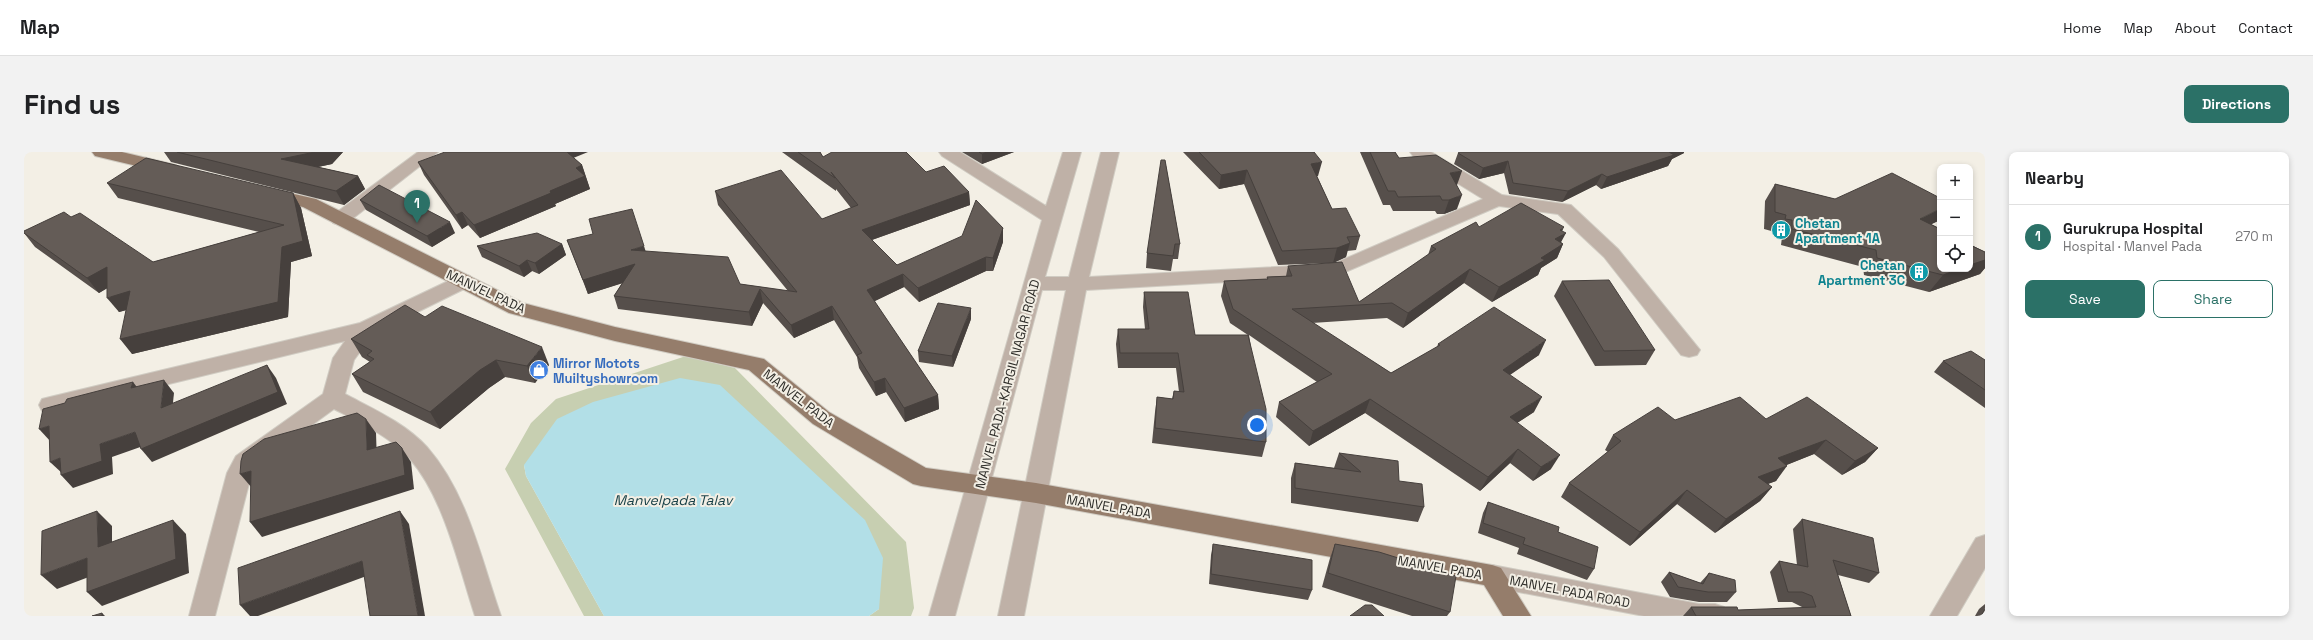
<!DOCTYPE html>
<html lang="en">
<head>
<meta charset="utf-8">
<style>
	body { margin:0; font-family:"Space Grotesk",sans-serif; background:#f2f2f2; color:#202124 }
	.controls { position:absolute; right:12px; top:12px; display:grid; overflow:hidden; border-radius:8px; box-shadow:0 2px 6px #0003 }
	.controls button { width:36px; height:36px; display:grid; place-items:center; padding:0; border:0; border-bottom:1px solid #e0e0e0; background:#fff; color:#202124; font:20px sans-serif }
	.you { position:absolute; left:1233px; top:273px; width:14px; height:14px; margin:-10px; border:3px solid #fff; border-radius:50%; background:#1a73e8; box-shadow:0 0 0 6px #1a73e833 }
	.badge { display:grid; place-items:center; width:26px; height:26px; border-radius:50%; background:#2b7167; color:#fff; font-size:13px; font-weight:700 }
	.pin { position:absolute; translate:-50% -33px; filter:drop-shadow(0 1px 2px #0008) }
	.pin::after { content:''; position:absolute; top:21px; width:14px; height:12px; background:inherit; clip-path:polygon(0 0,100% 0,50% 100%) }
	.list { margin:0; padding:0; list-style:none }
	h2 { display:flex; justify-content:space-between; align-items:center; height:52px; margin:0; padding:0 16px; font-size:17px }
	h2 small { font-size:13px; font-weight:400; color:#757577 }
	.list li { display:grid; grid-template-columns:26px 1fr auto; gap:12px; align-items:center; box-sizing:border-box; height:64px; padding:0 16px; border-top:1px solid #e0e0e0 }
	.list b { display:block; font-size:15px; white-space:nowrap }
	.list p { margin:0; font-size:13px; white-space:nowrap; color:#757577 }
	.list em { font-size:13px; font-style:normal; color:#757577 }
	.actions { display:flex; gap:8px; padding:12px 16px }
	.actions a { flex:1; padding:9px 0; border:1px solid #2b7167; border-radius:8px; text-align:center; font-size:14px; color:#2b7167 }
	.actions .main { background:#2b7167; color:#fff }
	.icon { flex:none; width:22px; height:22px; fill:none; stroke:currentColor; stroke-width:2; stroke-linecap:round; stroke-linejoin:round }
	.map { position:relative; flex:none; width:1961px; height:464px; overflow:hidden; border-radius:8px }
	header { display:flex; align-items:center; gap:24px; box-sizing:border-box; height:56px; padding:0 20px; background:#fff; border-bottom:1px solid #e0e0e0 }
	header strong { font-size:19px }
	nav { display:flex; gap:22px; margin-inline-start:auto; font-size:14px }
	.intro { display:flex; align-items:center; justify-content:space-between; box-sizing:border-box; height:96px; padding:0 24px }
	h1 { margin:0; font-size:28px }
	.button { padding:10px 18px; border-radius:8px; background:#2b7167; color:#fff; font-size:14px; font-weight:700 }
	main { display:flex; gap:24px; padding:0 24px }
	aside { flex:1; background:#fff; border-radius:8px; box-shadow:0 2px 6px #0003 }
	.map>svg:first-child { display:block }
</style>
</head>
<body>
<header>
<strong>Map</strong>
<nav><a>Home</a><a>Map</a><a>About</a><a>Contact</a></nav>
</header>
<div class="intro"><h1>Find us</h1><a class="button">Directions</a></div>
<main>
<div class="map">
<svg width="1961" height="464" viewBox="0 0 1961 464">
	<rect width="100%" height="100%" fill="#f3efe5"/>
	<!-- green -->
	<path fill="#c7cfb1" d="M662 204 711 216 882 390 890 456 887 464H845L855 457 500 313 502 324 580 464H560L481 317 507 271 532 247Z"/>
	<!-- water -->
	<path fill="#b2dfe7" d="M656 226 696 233 841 368 859 406 855 457 845 464H580L502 324 500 313 533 267 569 250Z"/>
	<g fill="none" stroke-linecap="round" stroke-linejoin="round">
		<defs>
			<g id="minor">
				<path d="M394 0H414L323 71 316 73 309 71 307 67 309 63Z"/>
				<path d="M915 0H936L1022 54 1039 0H1057L1021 125H1045L1077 0H1095L1065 125 1309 112 1459 47 1389 4 1386 0H1407L1478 43 1547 53 1594 97 1676 198 1673 203 1665 205 1657 203 1580 105 1534 62 1475 54 1312 124 1062 138 1000 464H974L1042 138H1018L931 464H905L1018 68 918 4Z"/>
				<path d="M439 122 446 124 449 129 446 134 349 182 330 208 321 242C349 257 381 271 403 295 444 342 457 407 477 464H451C435 415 420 346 386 307 365 284 337 271 310 257L229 316 191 464H165L203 321 212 304 299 242 309 206 321 189 26 261 18 259 15 253 18 247 26 245 336 171Z"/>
				<path d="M1961 383V416L1933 464H1906L1952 386Z"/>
				<path d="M1468 413 1675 452H1691L1700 455 1704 463 1620 464 1468 435 1459 432 1455 424 1459 416Z"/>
			</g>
			<g id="major">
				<path d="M68 0H98L152 13 155 17 152 21 146 22 71 4Z"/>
				<path d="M244 36 292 47 499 151 591 175 740 207 805 260 902 316 1012 331 1468 413 1477 416 1507 464H1479L1460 433 1012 351 897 334 889 332 789 272 725 218 591 189 485 161 279 55 238 45 235 41 238 37Z"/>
			</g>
		</defs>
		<!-- minor casing -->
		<use href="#minor" stroke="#d0ccc3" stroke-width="2"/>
		<!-- major casing -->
		<use href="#major" stroke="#d0ccc3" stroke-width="2"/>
		<!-- minor -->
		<use href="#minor" fill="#bfb1a7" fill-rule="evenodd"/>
		<!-- major -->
		<use href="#major" fill="#957d6b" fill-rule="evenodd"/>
	</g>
	<!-- wall -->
	<g fill="#564f4b">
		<path d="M140 0H319L308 12 294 15 334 24 341 37 320 53 147 10Z"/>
		<path d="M758 0H796L799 5 902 20 945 40 946 53 848 88 873 113 979 76V90L969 119H962L895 150 880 135 850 149 914 243 915 257 881 270 862 240 852 244 835 216 833 205 810 168 770 186 739 151 728 174 594 157 590 144 598 131 564 142 543 88 622 99 716 132 764 139 694 53 691 39 798 67 827 56 812 37V39Z"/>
		<path d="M938 0H990L958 12Z"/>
		<path d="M1159 0H1290L1294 24H1293L1308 57 1336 84 1332 98 1323 99 1322 105 1309 111 1254 113 1220 32 1195 37Z"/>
		<path d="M1336 0H1371L1375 6 1433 33V57L1420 62H1413L1411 59H1369L1366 53H1359Z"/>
		<path d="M1434 1H1660L1648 7 1644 14 1577 37 1572 33 1538 50 1485 42 1480 21 1455 27 1430 12Z"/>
		<path d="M549 6 558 13 566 37 531 52 532 54 456 86 444 73 438 77 400 23 394 10Z"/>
		<path d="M1141 8 1156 92 1154 107H1149L1147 119 1122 116 1123 101Z"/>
		<path d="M83 31 269 41 277 56 288 104 267 110 264 165 108 202 102 158 95 160 83 136 75 141 11 95 0 81V79L47 65 129 110 235 80 94 46Z"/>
		<path d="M1751 32 1811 47 1914 69 1907 72 1961 100V116L1956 122 1905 140 1840 123 1839 115 1757 93 1758 85 1751 83V80L1740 77 1741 49Z"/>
		<path d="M336 48 431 81 408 95 342 58Z"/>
		<path d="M1455 75 1538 79 1537 90 1539 92 1533 106 1517 116 1514 123 1468 150 1440 131 1379 176 1363 166 1288 171 1367 221 1413 195 1414 192 1515 203 1486 223 1510 260 1493 271 1527 317 1509 329 1486 311 1456 339 1341 261 1285 294 1252 265 1255 250 1293 230 1225 183 1242 290 1238 305 1128 291 1131 260 1133 245 1148 247 1150 239 1155 240 1152 216H1094L1092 192 1094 177H1121L1119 155 1120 140 1171 183H1224L1206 171 1197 144 1200 129 1243 127V125L1262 124 1264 114 1335 150 1404 103 1407 94Z"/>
		<path d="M538 92 542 103 515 122 508 119 500 125 458 105 453 94Z"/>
		<path d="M1538 129 1631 198 1622 213 1571 214 1530 144Z"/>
		<path d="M401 165 525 213 511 231 481 225 465 236 416 277 339 240 328 222 346 210 338 205 327 187Z"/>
		<path d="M947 167 929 215 895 210 894 199Z"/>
		<path d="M1961 208V256L1910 220 1919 209Z"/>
		<path d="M1742 267 1854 296 1841 310 1818 323 1790 302 1762 313 1752 329 1743 332 1748 335 1736 349 1691 381 1653 352 1606 394 1537 345 1545 331 1584 300 1581 298 1589 283 1651 268Z"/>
		<path d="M1315 301 1375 329 1400 355 1394 370 1267 351V326L1271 311 1310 316Z"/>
		<path d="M1464 350 1534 380 1570 417 1563 428 1493 402 1495 396 1454 381 1459 361Z"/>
		<path d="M1778 367 1855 421 1845 431 1814 423 1827 464H1659L1667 455 1714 458 1778 456V455L1768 450H1754L1746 420 1755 409 1773 413 1769 377Z"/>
		<path d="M1189 392 1288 438 1284 448 1185 432 1187 403Z"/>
		<path d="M1311 392 1426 460 1423 464H1388L1298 435 1306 406Z"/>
		<path d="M1645 420 1676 431 1685 421 1712 440 1703 450H1675L1646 445 1637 430Z"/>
		<path d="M1961 452V464H1951L1955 457Z"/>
	</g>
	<!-- shaded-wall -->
	<g fill="#46403d">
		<path d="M291 0H319L308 12 265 21 257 7Z"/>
		<path d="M539 0H564L542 9Z"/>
		<path d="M963 0H990L958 12V2Z"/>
		<path d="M1645 0H1660V1L1648 7 1644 14 1577 37 1583 25Z"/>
		<path d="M1484 9 1480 21 1455 27 1459 16Z"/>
		<path d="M1298 10 1294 24 1283 25 1287 12Z"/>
		<path d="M558 13 566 37 531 52 532 54 456 86 450 73 526 39 552 16Z"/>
		<path d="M1223 18 1220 32 1195 37 1197 23Z"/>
		<path d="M1438 19 1433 33 1421 35 1426 21Z"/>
		<path d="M1578 22 1572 33 1538 50 1544 39Z"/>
		<path d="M334 24 341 37 320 53 312 39Z"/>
		<path d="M945 40 946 53 839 91 838 78Z"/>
		<path d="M269 41 277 56 288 104 267 110 264 165 108 202 96 187 258 95Z"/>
		<path d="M1438 43 1433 57 1420 62 1425 48Z"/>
		<path d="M1916 57V66L1914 69 1884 84 1896 67Z"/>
		<path d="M438 60 444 73 438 77 432 63Z"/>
		<path d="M426 70 431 81 408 95 403 84Z"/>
		<path d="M1540 75 1536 84 1542 81 1535 94 1539 92 1533 106 1517 116 1514 123 1468 150 1475 135 1517 106 1536 78Z"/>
		<path d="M979 76V90L969 119V106Z"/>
		<path d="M1326 91 1322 105 1309 111 1313 96Z"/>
		<path d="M538 92 542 103 515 122 511 111Z"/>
		<path d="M620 94 624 107 607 98Z"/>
		<path d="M962 105V119L895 150 894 136Z"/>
		<path d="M503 108 508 119 500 125 495 114Z"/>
		<path d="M1961 108V116L1956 122 1905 140 1919 123 1935 117H1946V113Z"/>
		<path d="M611 112 615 126 564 142 559 128Z"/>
		<path d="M83 115 94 130 75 141 63 126Z"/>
		<path d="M1446 117 1440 131 1379 176 1384 161Z"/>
		<path d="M879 122 880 135 845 152 843 138Z"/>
		<path d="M736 137 739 151 728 174 725 160Z"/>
		<path d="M106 139 118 154 95 160 83 146Z"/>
		<path d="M808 154 810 168 770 186 767 173Z"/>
		<path d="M947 156V167L929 215 928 204Z"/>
		<path d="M1522 188 1515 203 1472 232 1479 218Z"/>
		<path d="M518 195 525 213 511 231 503 214Z"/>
		<path d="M472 208 481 225 465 236 416 277 406 260 456 218Z"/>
		<path d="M243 213 252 226 263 252 128 310 117 297Z"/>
		<path d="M861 226 862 240 852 244 850 230Z"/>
		<path d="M140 228 150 241 147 269 137 256Z"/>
		<path d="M109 230 119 243 107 236Z"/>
		<path d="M914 243 915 257 881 270 880 256Z"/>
		<path d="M1518 245 1510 260 1479 280 1486 265Z"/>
		<path d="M1346 247 1341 261 1285 294 1289 279Z"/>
		<path d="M342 267 352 281 353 313 343 298Z"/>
		<path d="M25 274 27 290 15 277Z"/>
		<path d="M111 280 122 293 88 305 89 322 49 336 37 323 76 292Z"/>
		<path d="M1802 288 1790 302 1743 321 1754 306Z"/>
		<path d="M378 296 387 310 390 337 238 385 226 370Z"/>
		<path d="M1854 296 1841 310 1818 323 1831 309Z"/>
		<path d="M1494 297 1486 311 1456 339 1464 325Z"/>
		<path d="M1536 303 1527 317 1509 329 1517 315Z"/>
		<path d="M36 306 39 322 26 310Z"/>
		<path d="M1763 314 1752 329 1723 340 1734 325Z"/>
		<path d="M227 319 228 336 216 322Z"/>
		<path d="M1748 335 1736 349 1691 381 1702 367Z"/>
		<path d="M1663 338 1653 352 1606 394 1616 380Z"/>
		<path d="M73 359 88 374V410L74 395Z"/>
		<path d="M376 359 385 372 401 464H394Z"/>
		<path d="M149 368 162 382 165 421 78 454 63 440Z"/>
		<path d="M63 406 78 420 33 437 17 423Z"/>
		<path d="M338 409 348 422 234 464H226L216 453Z"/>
		<path d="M78 461 81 464H78Z"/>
	</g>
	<!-- building -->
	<g fill="#645c57" stroke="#46403d">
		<path d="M153 0H291L257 7 334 24 312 39Z"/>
		<path d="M421 0H543L558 13 552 16 561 24 526 39 527 41 450 73 438 60 432 63 394 10Z"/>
		<path d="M774 0H796L799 5 808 0H882L902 20 920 14 945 40 838 78 873 113 938 84 952 48 979 76 969 106 962 105 894 136 879 122 843 138 914 243 880 256 861 226 850 230 833 203 838 201 808 154 767 173 736 137 725 160 590 144 611 112 559 128 543 88 569 82 565 67 608 57 620 94 607 98 704 105 716 132 773 140 691 39 757 18 798 67 834 53 807 20 811 26Z"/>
		<path d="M955 0H963L958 2Z"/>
		<path d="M1175 0H1290L1298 10 1287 12 1308 57 1322 56 1336 84 1323 85 1326 91 1313 96 1258 99 1223 18 1197 23Z"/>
		<path d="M1346 0H1371L1375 6 1412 3 1438 19 1426 21 1438 43 1425 48H1418L1416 44 1374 45 1371 39H1364Z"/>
		<path d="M1436 0H1645L1650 3 1583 25 1578 22 1544 39 1489 31 1484 9 1459 16 1434 1Z"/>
		<path d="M122 6 269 41 279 89 258 95 254 150 96 187 106 139 83 146V115L63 126 0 81V79L40 60 47 65 56 61 129 110 260 73 83 31Z"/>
		<path d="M1137 8H1141L1156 92H1151L1149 104 1123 101Z"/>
		<path d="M1868 21 1916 46V57L1896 67 1916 77V117H1935L1919 123 1853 106 1852 98 1768 77V68L1761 67 1762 63 1751 60V32L1811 47Z"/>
		<path d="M355 33 426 70 403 84 336 48Z"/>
		<path d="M1497 51 1540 75 1536 78 1542 81 1531 87 1539 92 1517 106 1521 108 1475 135 1446 117 1384 161 1368 151 1268 157 1367 221 1416 193 1414 192 1470 155 1522 188 1479 218 1518 245 1486 265 1536 303 1517 315 1494 297 1464 325 1346 247 1289 279 1255 250 1308 222 1209 157 1200 129 1244 127 1243 125 1268 124 1264 114 1318 110 1335 150 1412 97 1407 94 1452 70 1455 75Z"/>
		<path d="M513 81 538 92 511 111 503 108 495 114 453 94Z"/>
		<path d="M1946 93 1961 100V108L1946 113Z"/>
		<path d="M1585 128 1631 198 1580 199 1538 129Z"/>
		<path d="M1120 140H1164L1171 183H1224L1242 257V290L1131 276 1133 245 1149 247 1150 239 1160 240 1154 201H1096L1094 177H1125Z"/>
		<path d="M914 151 947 156 928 204 894 199Z"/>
		<path d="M381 153 401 165 418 154 518 195 503 214 472 208 456 218 406 260 328 222 350 207 343 203 348 199 327 187Z"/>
		<path d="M1947 199 1961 208V238L1919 209Z"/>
		<path d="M243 213 254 240 117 297 111 280 76 292 78 309 37 323 36 306 26 310 25 274 15 277 19 257 41 251 43 247 109 230 107 236 140 228 137 256Z"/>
		<path d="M1716 245 1742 267 1783 245 1854 296 1831 309 1802 288 1754 306 1763 314 1734 325 1748 335 1702 367 1663 338 1616 380 1545 331 1597 289 1589 283 1634 255 1651 268Z"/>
		<path d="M333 261 342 267 343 298 372 290 378 296 381 323 226 370 227 319 216 322 217 309 219 302 240 287Z"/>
		<path d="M1315 301 1374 309 1375 329 1398 332 1400 355 1271 336V311L1337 320Z"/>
		<path d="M1464 350 1535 375 1534 380 1574 395 1570 417 1499 392 1501 386 1459 371Z"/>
		<path d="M73 359 74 395 149 368 152 407 63 440V406L17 423 18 379Z"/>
		<path d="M376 359 394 464H346L338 409 216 453 214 416Z"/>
		<path d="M1778 367 1849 386 1855 421 1809 408 1827 464H1672L1667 455H1713L1714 458 1792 455 1788 444 1778 440H1764L1755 409 1784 415Z"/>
		<path d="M1189 392 1288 408V438L1187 422Z"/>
		<path d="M1311 392 1355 400 1432 424 1426 460 1304 421Z"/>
		<path d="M1645 420 1679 432 1685 421 1711 428 1712 440H1684L1654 435Z"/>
		<path d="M1341 453H1348L1360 464H1326Z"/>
		<path d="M1961 457V464H1957Z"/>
		<path d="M78 461V464H68Z"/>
	</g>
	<!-- icons -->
	<defs>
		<symbol id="building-disc" viewBox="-11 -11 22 22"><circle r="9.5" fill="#0f9aa8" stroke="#f3efe5"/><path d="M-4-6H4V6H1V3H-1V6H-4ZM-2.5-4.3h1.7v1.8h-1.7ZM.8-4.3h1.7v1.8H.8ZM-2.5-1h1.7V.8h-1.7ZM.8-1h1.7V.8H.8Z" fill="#fff"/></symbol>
		<symbol id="shop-disc" viewBox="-11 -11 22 22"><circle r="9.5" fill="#3f7fe0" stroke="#f3efe5"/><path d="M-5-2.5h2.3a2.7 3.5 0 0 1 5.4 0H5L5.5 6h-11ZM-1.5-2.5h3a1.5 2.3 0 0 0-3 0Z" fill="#fff"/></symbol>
	</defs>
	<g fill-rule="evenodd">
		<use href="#building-disc" x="1746" y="67" width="22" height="22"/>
		<use href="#building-disc" x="1884" y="109" width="22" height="22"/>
		<use href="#shop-disc" x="504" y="207" width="22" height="22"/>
	</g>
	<g text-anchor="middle" stroke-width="4" stroke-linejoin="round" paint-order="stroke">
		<!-- culture labels -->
		<g font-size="13" font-weight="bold" fill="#0d838f" stroke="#f3efe5" text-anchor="start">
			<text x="1771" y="76">Chetan<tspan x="1771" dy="15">Apartment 1A</tspan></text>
			<text x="1881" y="118" text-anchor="end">Chetan<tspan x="1881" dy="15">Apartment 3C</tspan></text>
		</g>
		<!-- street labels -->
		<g font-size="13" fill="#2f2e2a" stroke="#f3efe5">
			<text transform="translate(462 139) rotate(25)" y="5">MANVEL PADA</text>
			<text transform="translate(983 232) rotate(-75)" y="5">MANVEL PADA-KARGIL NAGAR ROAD</text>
			<text transform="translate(775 246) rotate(38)" y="5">MANVEL PADA</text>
			<text transform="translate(1085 354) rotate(10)" y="5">MANVEL PADA</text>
			<text transform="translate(1416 415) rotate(10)" y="5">MANVEL PADA</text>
			<text transform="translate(1546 439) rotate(11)" y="5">MANVEL PADA ROAD</text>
		</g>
		<!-- shop labels -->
		<g font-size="13" font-weight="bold" fill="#366cbe" stroke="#f3efe5" text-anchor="start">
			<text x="529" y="216">Mirror Motots<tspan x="529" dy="15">Muiltyshowroom</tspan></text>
		</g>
		<!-- water labels -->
		<g font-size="14" font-style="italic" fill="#153e45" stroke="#f3efe5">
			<text x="649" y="353">Manvelpada Talav</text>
		</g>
	</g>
</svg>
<div class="controls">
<button>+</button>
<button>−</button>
<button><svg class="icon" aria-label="locate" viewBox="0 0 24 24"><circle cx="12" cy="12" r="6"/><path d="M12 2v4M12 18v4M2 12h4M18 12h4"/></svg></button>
</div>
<div class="you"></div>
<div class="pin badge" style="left:393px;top:71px">1</div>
</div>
<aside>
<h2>Nearby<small></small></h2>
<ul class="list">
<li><span class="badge">1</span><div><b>Gurukrupa Hospital</b><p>Hospital · Manvel Pada</p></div><em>270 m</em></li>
</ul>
<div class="actions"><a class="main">Save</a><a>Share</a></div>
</aside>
</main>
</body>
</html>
